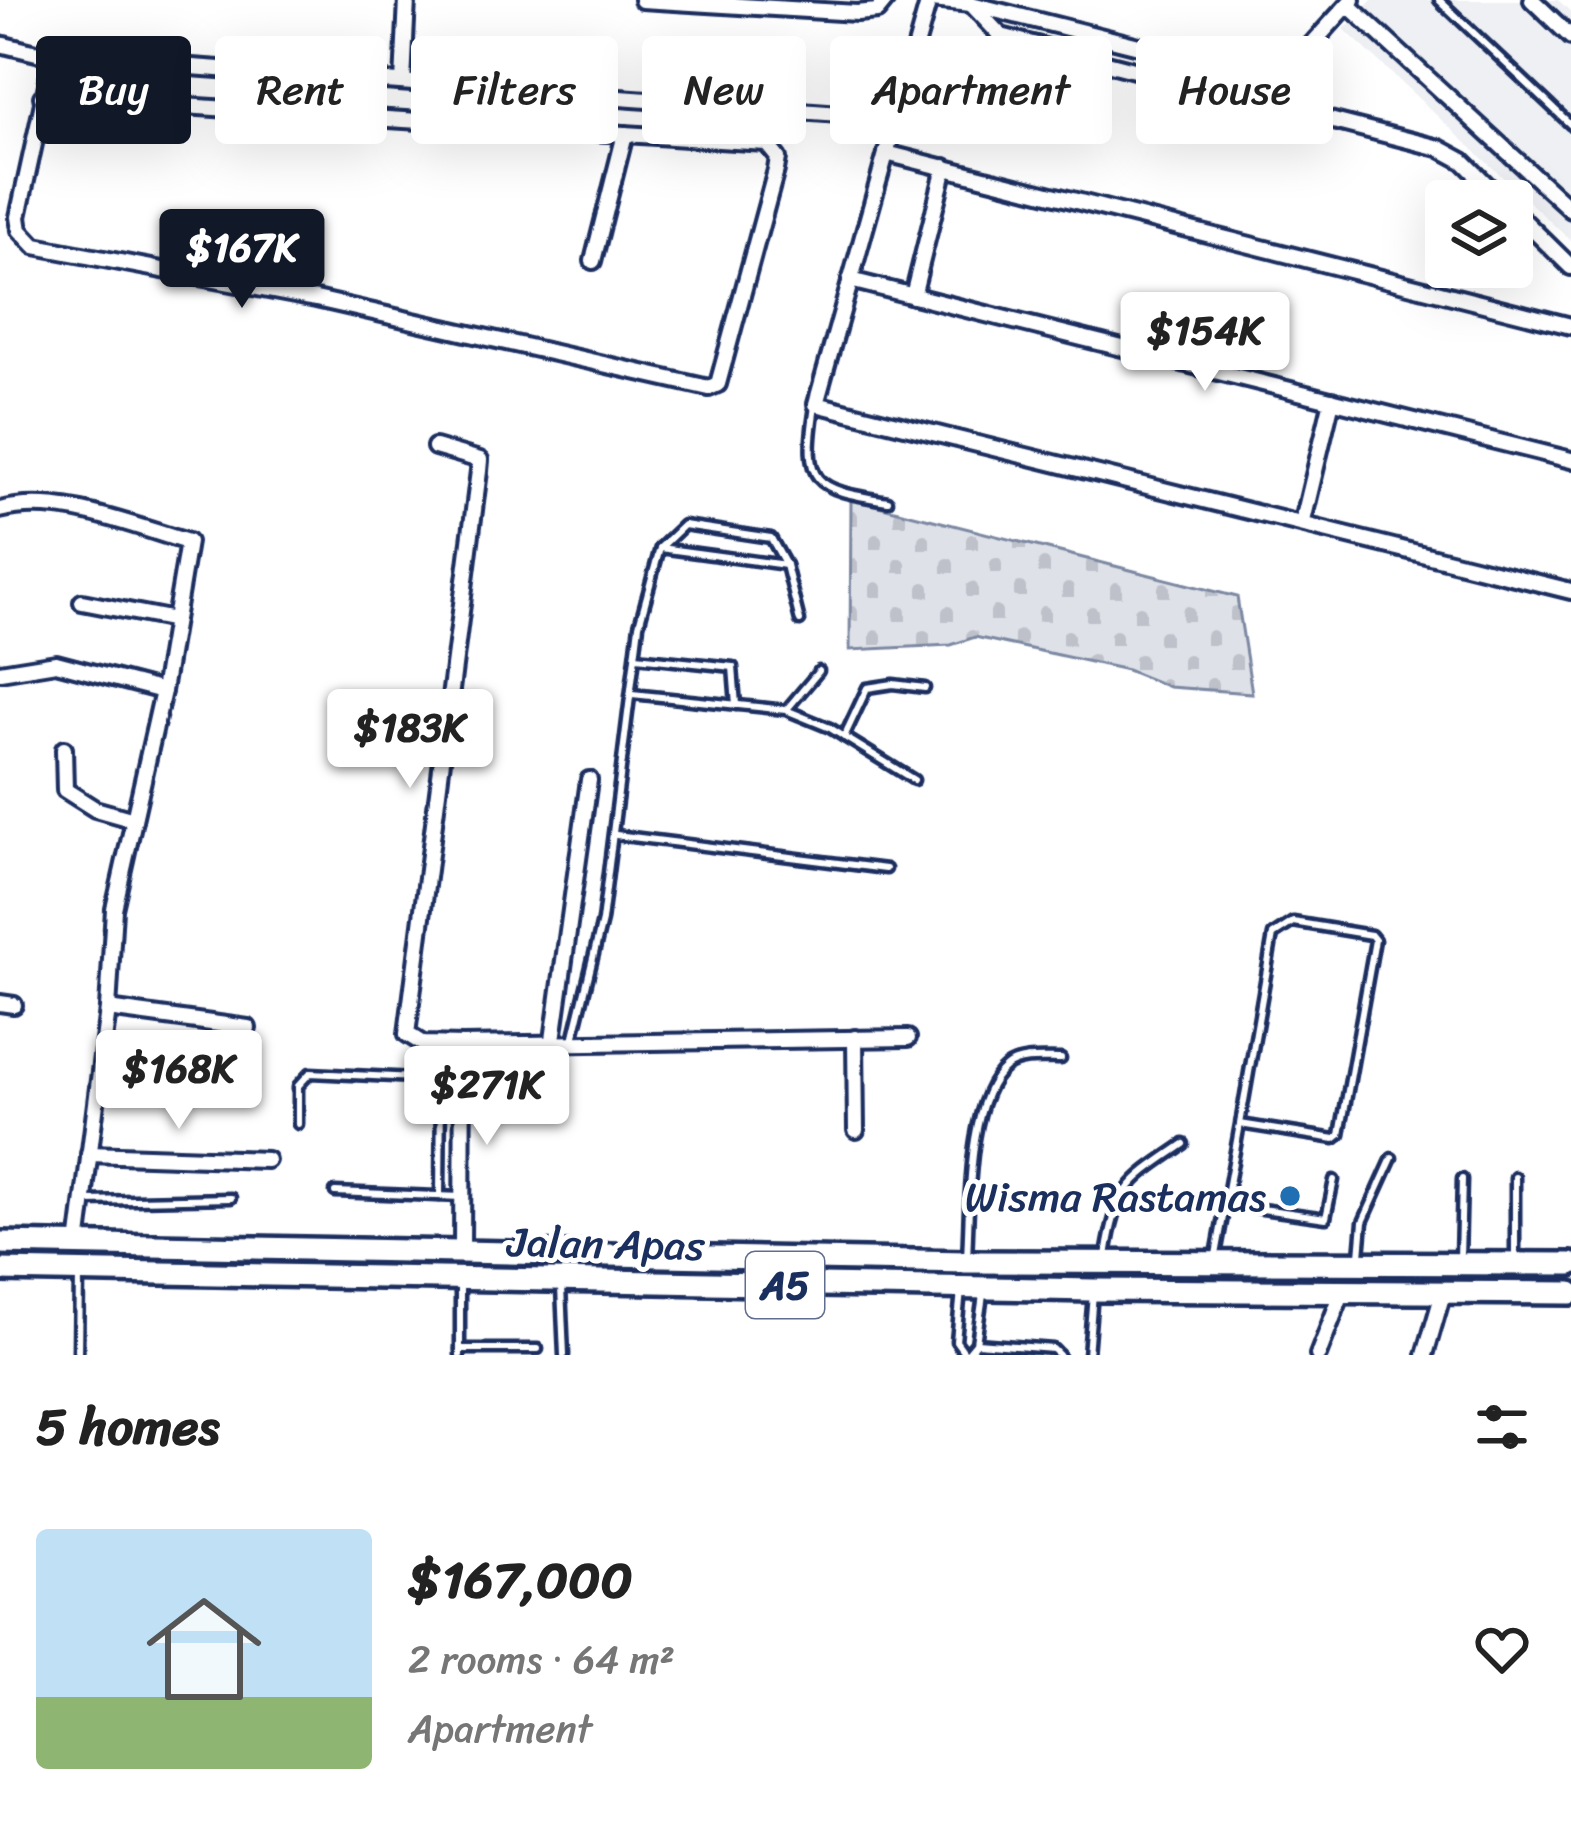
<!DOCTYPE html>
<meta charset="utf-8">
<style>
body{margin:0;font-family:Sriracha,sans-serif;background:#f6f6f6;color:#222;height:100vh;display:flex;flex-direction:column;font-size:45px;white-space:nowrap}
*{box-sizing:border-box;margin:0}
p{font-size:39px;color:#767676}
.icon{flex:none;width:66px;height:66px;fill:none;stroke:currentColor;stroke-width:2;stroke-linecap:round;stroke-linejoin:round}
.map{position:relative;height:1355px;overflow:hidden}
.drawer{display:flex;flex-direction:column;background:#fff;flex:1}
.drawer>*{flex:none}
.banner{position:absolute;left:36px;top:36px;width:1500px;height:108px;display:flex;gap:24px}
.controls{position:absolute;left:1425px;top:180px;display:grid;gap:24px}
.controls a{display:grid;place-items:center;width:108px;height:108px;border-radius:12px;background:#fff;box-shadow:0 12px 48px #0002;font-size:60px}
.price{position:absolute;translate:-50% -102px;padding:0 27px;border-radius:12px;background:#fff;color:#222;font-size:39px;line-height:78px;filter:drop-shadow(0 3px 6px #0008)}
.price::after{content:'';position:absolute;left:50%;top:72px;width:36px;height:27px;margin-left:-18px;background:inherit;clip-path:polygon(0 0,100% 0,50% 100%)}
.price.current{background:#111827;color:#fff}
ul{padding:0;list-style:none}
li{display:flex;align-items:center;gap:36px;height:300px;padding:0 36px}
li+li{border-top:3px solid #e0e0e0}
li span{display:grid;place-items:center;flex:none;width:336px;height:240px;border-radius:12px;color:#555}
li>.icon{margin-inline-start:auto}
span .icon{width:144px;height:144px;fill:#fffc;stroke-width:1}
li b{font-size:51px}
h2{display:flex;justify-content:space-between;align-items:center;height:144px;padding:0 36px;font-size:51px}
.pill{padding:0 42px;border-radius:12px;background:#fff;box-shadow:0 12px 48px #0002;font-size:42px;line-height:108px}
.pill.current{background:#111827;color:#fff}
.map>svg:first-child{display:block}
.built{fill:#eff0f4}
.cemetery{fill:url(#cemetery-stones);stroke:#7c88a2;stroke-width:3}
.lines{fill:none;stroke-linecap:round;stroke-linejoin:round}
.service-casing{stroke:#1b2f5e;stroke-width:15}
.minor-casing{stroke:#1b2f5e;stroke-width:22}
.trunk-casing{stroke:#1b2f5e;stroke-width:30}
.service{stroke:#fff;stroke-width:6}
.minor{stroke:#fff;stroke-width:14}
.trunk{stroke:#fff;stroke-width:21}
.poi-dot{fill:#1f6fb2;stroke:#fff;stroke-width:4.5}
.labels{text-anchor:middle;stroke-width:10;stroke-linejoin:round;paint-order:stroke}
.shield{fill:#fff;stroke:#5f6d8e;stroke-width:3}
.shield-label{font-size:39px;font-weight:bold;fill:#1b2f5e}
.poi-label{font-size:42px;fill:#1b2f5e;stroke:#fff;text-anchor:end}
.street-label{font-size:42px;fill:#1b2f5e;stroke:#fff}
</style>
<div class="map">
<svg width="1571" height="1355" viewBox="0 0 1571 1355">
<defs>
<pattern id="cemetery-stones" width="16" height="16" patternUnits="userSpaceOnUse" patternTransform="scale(3)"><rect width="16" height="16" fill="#dee1e7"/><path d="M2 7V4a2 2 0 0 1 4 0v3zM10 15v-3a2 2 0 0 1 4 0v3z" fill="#bec1c9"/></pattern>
</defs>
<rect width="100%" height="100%" fill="#fff"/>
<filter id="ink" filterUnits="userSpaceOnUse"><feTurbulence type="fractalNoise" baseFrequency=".00833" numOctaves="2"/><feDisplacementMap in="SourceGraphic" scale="24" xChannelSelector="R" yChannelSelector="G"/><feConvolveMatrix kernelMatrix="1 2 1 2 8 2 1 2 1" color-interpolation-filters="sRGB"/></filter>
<g filter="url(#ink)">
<polygon class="built" points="1372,0 1558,0 1571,12 1571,241 1344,29"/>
<polygon class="cemetery" points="851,499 1237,597 1252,693 1169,687 1127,670 975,637 951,645 850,650"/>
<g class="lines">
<g class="service-casing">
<g id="service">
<polyline points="1439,0 1571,125"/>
<path d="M 815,406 C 803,484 812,489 888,501"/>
<polyline points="660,548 786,565"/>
<polyline points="636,657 733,667 736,705"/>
<polyline points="632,694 786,710 830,728 914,780"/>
<polyline points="787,709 819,671"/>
<polyline points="844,737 867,688 893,684 925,688"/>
<polyline points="616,835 886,869"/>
<polyline points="573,1040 602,921 639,625 660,548 684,525 771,538 786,565 800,621"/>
<polyline points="298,1124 298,1086 310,1073 436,1079 441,1087 440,1196"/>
<polyline points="1515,1177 1515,1261"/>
<polyline points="335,1192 462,1197"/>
<polyline points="87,1201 231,1198"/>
<polyline points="1226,1204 1326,1218 1334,1180"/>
<polyline points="1216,1255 1240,1124 1335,1139 1340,1135 1375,940 1371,935 1293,922 1273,935 1240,1124"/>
<path d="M 1106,1256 C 1117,1187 1128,1182 1184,1144"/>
<polyline points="1360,1256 1363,1222 1392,1158"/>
<path d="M 967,1258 C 970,1211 966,1099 1006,1067 C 1020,1056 1044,1059 1061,1059"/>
<polyline points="1460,1259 1462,1179"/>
<polyline points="460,1281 460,1355"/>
<polyline points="561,1287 564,1355"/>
<polyline points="961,1291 956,1341 966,1355 976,1343 983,1295"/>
<polyline points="977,1343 1053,1349 1059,1355"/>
<polyline points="460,1349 538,1349"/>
<polyline points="78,1355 79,1275"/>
<polyline points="1088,1355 1093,1293"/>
</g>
</g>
<g class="minor-casing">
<g id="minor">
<polyline points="642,0 857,13 877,11 886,0"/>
<polyline points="929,0 816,404 1571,591"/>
<polyline points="932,0 971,4 1267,78 1292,66 1352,0"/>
<polyline points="1532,0 1571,37"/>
<polyline points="971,4 1001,36 1439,148 1463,161 1503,201"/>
<polyline points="1348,5 1571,210"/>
<polyline points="0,44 53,57 896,118"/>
<polyline points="403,82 407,0"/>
<polyline points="42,97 766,143 778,158 776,170 718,384 709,388 316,299 35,246 20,230 18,217 53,57"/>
<polyline points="886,153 1571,326"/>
<polyline points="1512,209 1571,267"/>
<polyline points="593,261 625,134"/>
<polyline points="850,280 1571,460"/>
<polyline points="913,296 945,167"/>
<polyline points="435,447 480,460 479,471 407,1034 423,1044 463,1045 908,1038"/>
<path d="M 0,510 C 58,494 133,526 188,542 L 163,691 L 114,909 L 108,1009 L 78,1245"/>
<polyline points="1303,521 1332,400"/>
<polyline points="82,602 175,620"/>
<polyline points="0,672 56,663 163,691"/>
<polyline points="64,749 65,790 95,809 134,820"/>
<polyline points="0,1003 14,1005"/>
<polyline points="108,1009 248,1028"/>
<polyline points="855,1038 856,1130"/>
<polyline points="553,1040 589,780"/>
<polyline points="89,1154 267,1160"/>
<polyline points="462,1251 463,1045"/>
<polyline points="1318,1355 1342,1293"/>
<polyline points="1425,1355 1443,1293"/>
</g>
</g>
<g class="trunk-casing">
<g id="trunk">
<polyline points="0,1243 967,1262 1571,1264"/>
<polyline points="0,1270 1093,1290 1571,1293"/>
</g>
</g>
<use href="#service" class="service"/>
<use href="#minor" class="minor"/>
<use href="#trunk" class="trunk"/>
</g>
</g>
<circle class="poi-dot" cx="1290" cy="1196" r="12"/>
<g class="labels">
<rect class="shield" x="746" y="1252" width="78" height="66" rx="9"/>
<g class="shield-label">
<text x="785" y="1299">A5</text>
</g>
<g class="poi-label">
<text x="1266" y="1211">Wisma Rastamas</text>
</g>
<g class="street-label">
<text transform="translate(606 1243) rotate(1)" y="15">Jalan Apas</text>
</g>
</g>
</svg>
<div class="controls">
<a><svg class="icon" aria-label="layers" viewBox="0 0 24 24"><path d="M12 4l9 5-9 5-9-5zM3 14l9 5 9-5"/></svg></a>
</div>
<b class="price current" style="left:242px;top:311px">$167K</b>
<b class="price" style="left:1205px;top:394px">$154K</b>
<b class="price" style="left:410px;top:791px">$183K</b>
<b class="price" style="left:179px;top:1132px">$168K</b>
<b class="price" style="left:487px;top:1148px">$271K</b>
<div class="banner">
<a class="pill current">Buy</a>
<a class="pill">Rent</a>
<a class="pill">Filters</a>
<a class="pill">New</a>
<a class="pill">Apartment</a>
<a class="pill">House</a>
</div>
</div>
<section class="drawer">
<h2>5 homes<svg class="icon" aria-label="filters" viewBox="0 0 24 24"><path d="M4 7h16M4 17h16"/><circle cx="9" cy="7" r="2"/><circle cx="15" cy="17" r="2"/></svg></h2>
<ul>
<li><span style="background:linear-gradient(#bfe0f5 70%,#8fb573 0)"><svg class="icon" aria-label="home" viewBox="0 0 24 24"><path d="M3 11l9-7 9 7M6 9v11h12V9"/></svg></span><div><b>$167,000</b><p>2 rooms · 64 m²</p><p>Apartment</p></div><svg class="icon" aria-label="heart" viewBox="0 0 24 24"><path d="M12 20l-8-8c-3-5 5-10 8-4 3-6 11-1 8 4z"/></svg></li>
</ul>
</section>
